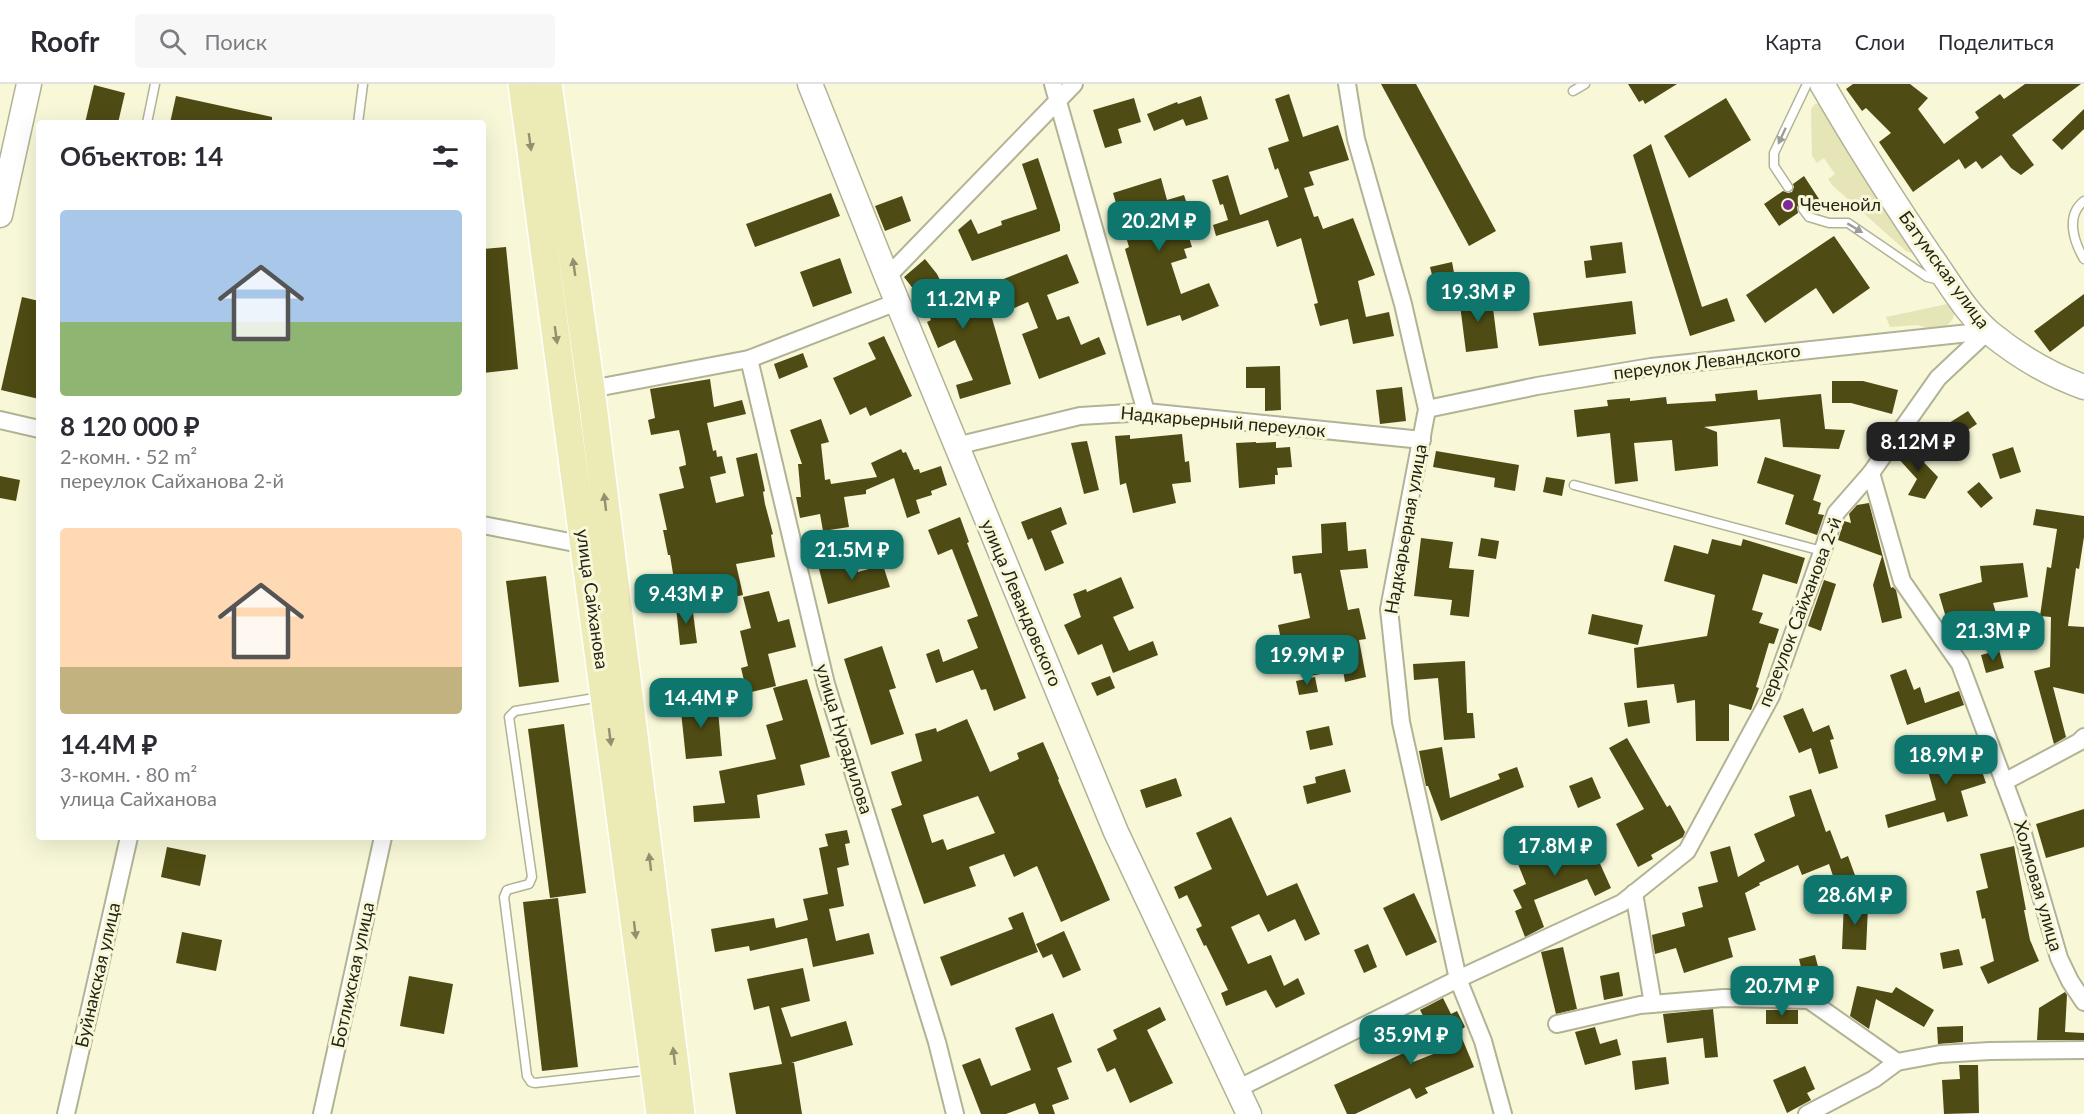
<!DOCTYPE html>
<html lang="ru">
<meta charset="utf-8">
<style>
body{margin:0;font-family:Lato,sans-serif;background:#f7f7f7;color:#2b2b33;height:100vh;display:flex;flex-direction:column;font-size:22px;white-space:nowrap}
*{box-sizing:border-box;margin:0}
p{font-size:20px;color:#7c7c81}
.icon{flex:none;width:33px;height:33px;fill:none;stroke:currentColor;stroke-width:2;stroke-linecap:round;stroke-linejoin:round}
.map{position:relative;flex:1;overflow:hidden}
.details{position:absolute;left:36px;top:36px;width:450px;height:720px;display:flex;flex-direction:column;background:#fff;border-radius:6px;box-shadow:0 6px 24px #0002}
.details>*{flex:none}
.price{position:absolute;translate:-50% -51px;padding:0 14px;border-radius:12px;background:#0f766e;color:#fff;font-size:20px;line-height:39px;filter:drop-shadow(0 2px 3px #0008)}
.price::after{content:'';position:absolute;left:50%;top:36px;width:18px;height:14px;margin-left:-9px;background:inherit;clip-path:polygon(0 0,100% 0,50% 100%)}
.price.on{background:#222;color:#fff}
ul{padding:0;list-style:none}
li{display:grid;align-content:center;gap:12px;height:318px;padding:0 24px}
li span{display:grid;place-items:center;height:186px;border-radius:6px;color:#555}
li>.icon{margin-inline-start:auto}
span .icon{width:108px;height:108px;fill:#fffc;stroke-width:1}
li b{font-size:26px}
h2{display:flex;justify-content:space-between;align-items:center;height:72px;padding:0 24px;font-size:26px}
header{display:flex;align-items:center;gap:36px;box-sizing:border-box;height:84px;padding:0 30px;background:#fff;border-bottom:2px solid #e1e1e2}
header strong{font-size:28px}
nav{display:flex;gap:33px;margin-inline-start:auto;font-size:21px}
.search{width:420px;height:54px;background:#f7f7f7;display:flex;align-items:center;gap:15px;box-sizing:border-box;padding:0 21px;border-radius:6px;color:#7c7c81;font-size:22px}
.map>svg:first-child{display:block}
.green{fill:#e6e5b7}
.building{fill:#4e4b14;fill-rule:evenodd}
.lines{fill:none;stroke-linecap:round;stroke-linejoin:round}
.lane-casing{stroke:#b2b295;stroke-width:11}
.street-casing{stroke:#b2b295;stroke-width:20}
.secondary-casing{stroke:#b2b295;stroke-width:27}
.primary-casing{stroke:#fff;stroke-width:30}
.lane{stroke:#fff;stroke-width:8}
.street{stroke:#fff;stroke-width:16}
.secondary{stroke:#fff;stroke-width:24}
.primary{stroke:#eceab5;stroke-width:27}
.oneway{fill:#9c9c98}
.oneway2{fill:#92916f}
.poi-dot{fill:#7e2998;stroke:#f8f8d9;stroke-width:2}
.labels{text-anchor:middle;stroke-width:6;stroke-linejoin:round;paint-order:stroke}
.poi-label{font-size:18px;fill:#242419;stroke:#f8f8d9;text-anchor:start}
.street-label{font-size:18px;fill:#242419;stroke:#f8f8d9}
</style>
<header>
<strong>Roofr</strong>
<div class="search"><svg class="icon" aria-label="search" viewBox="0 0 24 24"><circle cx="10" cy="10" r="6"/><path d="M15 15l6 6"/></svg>Поиск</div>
<nav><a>Карта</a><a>Слои</a><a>Поделиться</a></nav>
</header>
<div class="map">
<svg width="2084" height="1030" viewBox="0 0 2084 1030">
<rect width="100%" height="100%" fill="#f8f8d9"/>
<g class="green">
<polygon points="1821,19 1917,171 1906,167 1832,101 1828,95 1835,90 1824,74 1817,79 1812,72 1811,25 1815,20"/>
<path d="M 1952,219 C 1958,234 1951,240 1938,247 L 1917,241 L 1890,243 L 1886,233 Z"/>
</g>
<g class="building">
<polygon points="1381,0 1416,0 1496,147 1469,162"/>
<polygon points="1628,0 1677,0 1645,20 1643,16 1639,18"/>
<polygon points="1853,0 1910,0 1928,14 1918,25 1944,60 1979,34 1975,28 2000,10 2004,15 2025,0 2081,0 2012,51 2034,81 2021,91 2011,84 2001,71 1982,85 1976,77 1965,85 1959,75 1913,108 1879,58 1891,49 1866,24 1862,27 1846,5"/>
<polygon points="94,1 125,9 118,39 85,39"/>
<polygon points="1289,10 1303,53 1338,41 1349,76 1309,88 1314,101 1304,104 1314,133 1318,132 1323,145 1353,134 1375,191 1358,197 1366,233 1389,228 1394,252 1353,260 1348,235 1320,242 1314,220 1318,219 1301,154 1277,163 1268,136 1216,152 1213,141 1228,136 1223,120 1220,121 1212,96 1228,91 1240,131 1288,113 1278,84 1275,86 1268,64 1289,57 1275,15"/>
<polygon points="176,12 272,33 272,39 170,39"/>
<polygon points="1201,12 1208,35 1186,42 1183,35 1154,47 1147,30 1177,18 1178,20"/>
<polygon points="1134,14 1141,38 1118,45 1122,59 1105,64 1093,26"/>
<polygon points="1726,14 1751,56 1689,94 1664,52"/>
<polygon points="2084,25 2084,45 2062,66 2052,56"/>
<polygon points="1651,60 1702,223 1727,214 1735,237 1690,252 1633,71"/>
<polygon points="1038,74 1060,141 1060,147 972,177 958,146 971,135 978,150 1002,141 1001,137 1037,125 1022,80"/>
<polygon points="1804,92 1819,115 1809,122 1805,119 1800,120 1797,123 1798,129 1779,142 1764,120 1783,107 1788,109 1792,108 1794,103 1793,100"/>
<polygon points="1161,94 1167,116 1184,111 1191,132 1183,135 1192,163 1184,165 1187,174 1171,179 1181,210 1209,199 1219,222 1182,237 1180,231 1147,242 1125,165 1129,163 1113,109"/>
<polygon points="831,109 840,132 755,163 746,140"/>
<polygon points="902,112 911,137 885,147 875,122"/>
<polygon points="1834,152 1870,204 1833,230 1816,204 1765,239 1746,211"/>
<polygon points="1622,158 1626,189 1586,194 1584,177 1592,176 1590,162"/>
<polygon points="506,163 518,285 483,289 483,165"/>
<polygon points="1067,170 1079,199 1047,211 1057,236 1069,232 1081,261 1099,253 1106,270 1039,295 1022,250 1038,244 1028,218 1012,225 1001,196"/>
<polygon points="840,174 852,209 813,223 800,188"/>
<polygon points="925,175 937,190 950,216 976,203 977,205 983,203 1011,300 960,315 956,301 973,296 955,256 938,264 927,238 931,236 921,215 904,193"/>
<polygon points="1452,178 1455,194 1434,199 1430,183"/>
<polygon points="1485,210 1486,217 1492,216 1498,264 1466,268 1459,213"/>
<polygon points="2084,210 2084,242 2050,268 2034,247"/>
<polygon points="22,213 39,217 39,315 1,306"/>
<polygon points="1632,217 1636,250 1539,262 1533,229"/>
<polygon points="884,252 912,312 870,332 866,323 850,331 833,294 876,275 868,259"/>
<polygon points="803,269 808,283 779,295 774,280"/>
<polygon points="1280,282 1281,326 1265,327 1265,304 1246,304 1246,283"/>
<polygon points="710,295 714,323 742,316 746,330 707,339 713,367 716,366 717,373 722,372 726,389 710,393 716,419 744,412 736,374 757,369 765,407 763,408 765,420 773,450 771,451 775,473 736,480 743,511 715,517 709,490 674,496 670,471 668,471 663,446 667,446 659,410 684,404 679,383 686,381 685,374 679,346 651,351 648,336 655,334 650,305"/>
<polygon points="1832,297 1863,297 1898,306 1892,330 1851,319 1832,319"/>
<polygon points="1402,303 1406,337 1380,340 1376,306"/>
<polygon points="1757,306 1758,316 1821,310 1825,345 1845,346 1839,365 1783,363 1780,335 1704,343 1717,348 1718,382 1675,387 1672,356 1634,359 1638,397 1615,400 1610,349 1577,353 1574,326 1608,322 1607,316 1630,314 1630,317 1666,313 1667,320 1716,317 1715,310"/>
<polygon points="1968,327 1977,340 1957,353 1949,339"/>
<polygon points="821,335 829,358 821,360 825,396 830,395 831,400 877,393 871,379 901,365 903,369 906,368 914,386 919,385 920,389 941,382 947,401 931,407 932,411 916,416 920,429 907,434 894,394 866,406 866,410 844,413 849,443 823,447 820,430 800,434 796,413 801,413 798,380 802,380 790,346"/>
<polygon points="1182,350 1185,378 1189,377 1191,398 1172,400 1176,419 1133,429 1126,399 1120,401 1115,352 1130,351 1130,355"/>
<polygon points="1087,357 1099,406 1084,410 1071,359"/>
<polygon points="1256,358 1256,359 1276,358 1276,364 1290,363 1292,383 1277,384 1278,391 1275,391 1275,400 1239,404 1236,359"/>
<polygon points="1905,359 1938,393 1925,415 1908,411 1917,395 1896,372"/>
<polygon points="2013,363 2021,388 2000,395 1992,370"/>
<polygon points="1436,367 1519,381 1515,407 1494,403 1495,394 1433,383"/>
<polygon points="1765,373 1821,391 1813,416 1821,419 1818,430 1824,431 1817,451 1785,440 1794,411 1757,399"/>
<polygon points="0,392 20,396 16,417 0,414"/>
<polygon points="1546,393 1565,396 1562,412 1543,408"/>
<polygon points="1979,398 1993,414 1981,424 1967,408"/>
<polygon points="1869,419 1891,504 1893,503 1896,506 1902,534 1882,539 1873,501 1882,472 1838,456 1844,437 1851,439 1849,430 1857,421"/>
<polygon points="1061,423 1067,440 1051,447 1064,479 1045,487 1032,454 1028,456 1021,438"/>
<polygon points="2036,425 2084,432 2084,453 2079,485 2076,484 2068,542 2084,543 2084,610 2053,603 2066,653 2054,660 2034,587 2050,583 2051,533 2040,532 2047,483 2051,484 2057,445 2033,441"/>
<polygon points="960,433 969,458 967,459 1026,614 994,627 986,605 981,606 973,586 936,599 926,570 939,565 943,578 978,564 967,536 978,532 952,465 938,471 928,446"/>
<polygon points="1346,438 1348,467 1366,465 1368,484 1340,486 1348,526 1359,524 1366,555 1359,556 1366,593 1345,598 1343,586 1304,593 1299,567 1284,570 1278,541 1310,534 1301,489 1294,490 1292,472 1322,469 1321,440"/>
<polygon points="1421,454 1453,458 1449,484 1474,486 1469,533 1450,531 1452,516 1414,512"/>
<polygon points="1481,454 1499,457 1496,475 1478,472"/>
<polygon points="1712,455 1741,462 1743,455 1805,474 1797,500 1763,490 1752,526 1763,529 1759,539 1779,545 1774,560 1769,559 1756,603 1759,604 1751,626 1729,620 1729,657 1696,657 1695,616 1677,619 1674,600 1637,604 1634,564 1707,552 1715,511 1664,497 1674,461 1708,470"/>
<polygon points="855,476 858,488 883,481 890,503 828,520 819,485"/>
<polygon points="2023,479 2028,513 1993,519 1996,529 1989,531 1992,539 1972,545 1973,551 1956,556 1950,547 1939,510 1982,498 1980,482"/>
<polygon points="546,492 559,598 519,603 506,497"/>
<polygon points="1121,493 1134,524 1113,533 1129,567 1153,557 1158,571 1113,589 1102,560 1078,571 1064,541 1081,533 1073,510 1086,505 1087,508"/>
<polygon points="1824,496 1836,500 1821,547 1808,542"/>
<polygon points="769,507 778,538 789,535 796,563 768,570 776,602 747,609 741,584 748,582 740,547 751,544 743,513"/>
<polygon points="692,521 697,559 680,561 676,523"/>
<polygon points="1592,530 1643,541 1638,561 1588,550"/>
<polygon points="882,562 896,604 889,606 904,650 871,661 844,575"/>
<polygon points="1999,566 2004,584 1986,589 1981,571"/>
<polygon points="1465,577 1467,629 1473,629 1475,654 1444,656 1438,594 1414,596 1413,580"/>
<polygon points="1906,585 1914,606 1920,603 1925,619 1959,607 1964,621 1907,641 1890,591"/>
<polygon points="1110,592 1115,604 1097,612 1091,599"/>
<polygon points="1315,593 1318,608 1299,611 1296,597"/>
<polygon points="807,595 830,673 800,681 805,701 757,711 760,734 694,738 693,722 725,719 719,687 776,675 766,641 783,636 773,604"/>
<polygon points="717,614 722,672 686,675 680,618"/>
<polygon points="1647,616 1650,639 1628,643 1624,619"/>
<polygon points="1803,624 1813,648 1829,641 1834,655 1830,656 1838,684 1819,690 1811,664 1799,669 1783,632"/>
<path d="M 967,635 L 990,688 L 1019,675 L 1017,669 L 1043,658 L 1059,695 L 1058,696 L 1110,816 L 1061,838 L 1037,782 L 1014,793 L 1004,770 L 969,783 L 976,802 L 924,820 L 891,725 L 902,721 L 891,688 L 922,677 L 915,650 L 936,644 L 937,648 ZM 978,712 L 995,749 L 947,766 L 943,755 L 932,759 L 923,731 Z"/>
<polygon points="564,640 586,809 550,814 528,645"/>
<polygon points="1329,642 1333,661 1310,666 1306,647"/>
<polygon points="1627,654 1667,723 1670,721 1685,748 1683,753 1651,771 1653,775 1638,783 1616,740 1644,725 1609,664"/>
<polygon points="1950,661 1953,673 1981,665 1988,686 1982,687 1986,699 1961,707 1968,732 1947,738 1944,728 1888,744 1885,731 1936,716 1923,669"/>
<polygon points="1442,663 1450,714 1500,695 1498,690 1517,683 1524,703 1441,737 1428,702 1426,702 1419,667"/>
<polygon points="1345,685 1351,708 1307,720 1303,702 1316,699 1315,693"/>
<polygon points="1592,693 1601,714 1578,724 1569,702"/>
<polygon points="1176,694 1182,712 1146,724 1140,706"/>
<polygon points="1811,705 1826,748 1830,746 1841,775 1848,772 1856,794 1836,801 1829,780 1802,791 1798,781 1759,799 1760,801 1745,809 1756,846 1728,854 1733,873 1684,889 1676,864 1655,870 1652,851 1685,842 1682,829 1703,823 1698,803 1718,798 1710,768 1730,762 1738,793 1765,777 1754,750 1795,732 1789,712"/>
<polygon points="2084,725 2084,763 2046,774 2036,740"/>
<polygon points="1231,733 1267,812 1297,799 1320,850 1305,857 1295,835 1268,848 1259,830 1231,843 1248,880 1271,871 1284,902 1298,894 1305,910 1276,924 1266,906 1226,922 1221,909 1228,906 1206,861 1204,862 1196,845 1202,842 1187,811 1179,815 1174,803 1212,785 1196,749"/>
<polygon points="847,746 850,759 845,760 849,781 837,784 844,822 829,825 836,857 869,849 874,870 813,883 807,854 750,867 749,862 715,868 711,845 774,834 776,844 808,836 803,815 828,810 819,764 828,762 825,750"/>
<polygon points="1588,753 1611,804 1595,812 1587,795 1534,816 1544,843 1525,853 1515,827 1522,824 1513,806 1526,800 1514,770 1543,758 1545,764 1550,762 1552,769"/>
<polygon points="2014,762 2026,826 2024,826 2030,856 2039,877 1988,900 1980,883 1994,877 1985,834 1982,835 1976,807 1988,804 1980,770"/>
<polygon points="167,763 206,771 200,802 161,793"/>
<polygon points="1414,809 1437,858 1406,872 1383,824"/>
<polygon points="558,814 578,983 542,987 523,818"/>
<polygon points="1844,817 1859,818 1859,822 1868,823 1866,866 1842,865"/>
<polygon points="1023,828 1038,868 951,902 940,873 1013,845 1008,834"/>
<polygon points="1064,847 1081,886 1063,894 1052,870 1043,874 1036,860"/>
<polygon points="182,848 222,856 216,887 176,879"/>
<polygon points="1368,860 1377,883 1364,889 1354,866"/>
<polygon points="1563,863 1577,925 1556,930 1541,868"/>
<polygon points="1959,865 1963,881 1943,885 1940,869"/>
<polygon points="1815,871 1822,898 1804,896 1799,875"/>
<polygon points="803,884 810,917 781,924 791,953 846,937 853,961 791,979 794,979 802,1030 736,1030 729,989 782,980 769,922 754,926 747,895"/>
<polygon points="1619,888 1623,912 1604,916 1600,892"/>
<polygon points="409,892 453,900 444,950 400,942"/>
<polygon points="1857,902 1892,909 1896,903 1934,926 1924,943 1876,915 1869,945 1850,932"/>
<polygon points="2065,908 2067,911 2065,948 2084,949 2084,956 2037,956 2039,924"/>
<polygon points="1443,914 1451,930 1457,927 1465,943 1459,947 1474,983 1425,1004 1428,1009 1416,1015 1410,1004 1355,1030 1347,1030 1334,1001 1408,967 1413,978 1441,967 1420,926"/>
<polygon points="1160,923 1166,936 1147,946 1173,999 1130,1019 1115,984 1107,988 1097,965 1117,955 1113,946"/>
<polygon points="1713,925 1718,973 1705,974 1703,954 1667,959 1663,930"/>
<rect x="1766" y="926" width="32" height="14"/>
<polygon points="1053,929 1072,978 1057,984 1069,1015 1052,1021 1055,1030 1039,1030 1035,1019 1006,1030 981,1030 962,981 980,974 991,1002 1031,986 1015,944"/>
<polygon points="1963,942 1963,958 1938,960 1937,943"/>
<polygon points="1595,943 1600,960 1617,955 1621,971 1585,981 1575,948"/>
<polygon points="1666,973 1669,1000 1635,1006 1632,977"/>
<polygon points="1959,981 1978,981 1979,1029 1944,1030 1942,996 1960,995"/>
<polygon points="1805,982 1815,1005 1807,1009 1811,1016 1787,1029 1773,996"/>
</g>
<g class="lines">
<g class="lane-casing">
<g id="lane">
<polyline points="1573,7 1585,0"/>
<polyline points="147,39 155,0"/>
<polyline points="358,39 363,0"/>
<polyline points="1788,103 1774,82 1774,69 1807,0"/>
<path d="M 2084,117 C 2065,132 2074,158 2084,175"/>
<polyline points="1803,125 1809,133 1829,139 1848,139 1927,193 1940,196"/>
<polyline points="1574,401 1822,467"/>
<polyline points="601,613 515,627 509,633 532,793 529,800 507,806 504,813 527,992 531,998 535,999 650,986"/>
</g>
</g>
<g class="street-casing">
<g id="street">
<polyline points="1053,0 1146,328"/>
<polyline points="1347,0 1356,55 1403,220 1427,325 1389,525 1401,638 1458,895 1483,957 1503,1030"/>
<polyline points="887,193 1074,0"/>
<polyline points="749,275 826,600 937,958 955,1030"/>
<polyline points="591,305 749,275 897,218"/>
<polyline points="1427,325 1537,302 1651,283 1988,247"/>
<polyline points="0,336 39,345"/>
<polyline points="956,362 1080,332 1146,328 1422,356"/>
<polyline points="1871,389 1902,497 1960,580 2021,743 2059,874 2070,897 2084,918"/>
<polyline points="483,441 585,461 591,460"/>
<polyline points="2004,698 2079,658 2084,653"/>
<polyline points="1634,809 1653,920"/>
<polyline points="1557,940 1640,921 1724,914 1809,916 1897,978"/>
<polyline points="1237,1005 1458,895 1622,819 1687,767 1771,612 1836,429 1871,389 1938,294 1988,247"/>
<polyline points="66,1030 129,753"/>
<polyline points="322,1030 383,753"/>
<polyline points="1807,1030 1874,995 1897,978 1940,970 1990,967 2084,966"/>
</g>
</g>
<g class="secondary-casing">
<g id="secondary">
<polyline points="810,0 887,193 1116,748 1249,1030"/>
<path d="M 1822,0 C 1856,59 1893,117 1931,173 C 1949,198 1966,229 1990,249 C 2017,271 2050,291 2084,303"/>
<polyline points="0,131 29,0"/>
</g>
</g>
<g class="primary-casing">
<g id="primary">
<polyline points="522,0 660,1030"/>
<polyline points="548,0 591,305 681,1030"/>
</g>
</g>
<use href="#lane" class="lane"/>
<use href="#street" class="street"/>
<use href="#secondary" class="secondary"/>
<use href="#primary" class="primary"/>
</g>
<defs><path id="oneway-solid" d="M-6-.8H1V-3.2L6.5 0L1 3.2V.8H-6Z" transform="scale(1.5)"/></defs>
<g class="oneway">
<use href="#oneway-solid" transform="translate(1782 52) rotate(115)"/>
<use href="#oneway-solid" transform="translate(1855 144) rotate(31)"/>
</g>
<g class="oneway2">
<use href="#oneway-solid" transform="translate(530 58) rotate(82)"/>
<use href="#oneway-solid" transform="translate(574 183) rotate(-98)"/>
<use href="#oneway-solid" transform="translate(556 251) rotate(82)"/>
<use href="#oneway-solid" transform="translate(605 418) rotate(-97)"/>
<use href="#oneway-solid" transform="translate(610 653) rotate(83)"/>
<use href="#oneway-solid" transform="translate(650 778) rotate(-97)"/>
<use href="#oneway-solid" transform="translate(635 846) rotate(83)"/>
<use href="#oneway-solid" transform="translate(674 972) rotate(-97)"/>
</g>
<circle class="poi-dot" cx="1788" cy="121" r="6"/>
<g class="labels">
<g class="poi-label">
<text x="1800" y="127">Чеченойл</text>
</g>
<g class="street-label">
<text transform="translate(1944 186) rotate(54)" y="6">Батумская улица</text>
<text transform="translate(1707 278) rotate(-7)" y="6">переулок Левандского</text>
<text transform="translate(1223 338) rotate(5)" y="6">Надкарьерный переулок</text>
<text transform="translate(1406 445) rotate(-80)" y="6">Надкарьерная улица</text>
<text transform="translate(592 515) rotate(82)" y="6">улица Сайханова</text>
<text transform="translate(1021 519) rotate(67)" y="6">улица Левандовского</text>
<text transform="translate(1800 528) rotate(-69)" y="6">переулок Сайханова 2-й</text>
<text transform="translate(844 655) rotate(73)" y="6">улица Нурадилова</text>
<text transform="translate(2038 802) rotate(74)" y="6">Холмовая улица</text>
<text transform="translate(98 891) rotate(-77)" y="6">Буйнакская улица</text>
<text transform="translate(353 891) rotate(-78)" y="6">Ботлихская улица</text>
</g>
</g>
</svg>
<b class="price" style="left:1159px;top:168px">20.2M ₽</b>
<b class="price" style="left:1478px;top:239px">19.3M ₽</b>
<b class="price" style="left:963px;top:246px">11.2M ₽</b>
<b class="price on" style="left:1918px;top:389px">8.12M ₽</b>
<b class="price" style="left:852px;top:497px">21.5M ₽</b>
<b class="price" style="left:686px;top:541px">9.43M ₽</b>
<b class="price" style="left:1993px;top:578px">21.3M ₽</b>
<b class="price" style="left:1307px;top:602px">19.9M ₽</b>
<b class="price" style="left:701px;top:645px">14.4M ₽</b>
<b class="price" style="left:1946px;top:702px">18.9M ₽</b>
<b class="price" style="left:1555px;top:793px">17.8M ₽</b>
<b class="price" style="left:1855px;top:842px">28.6M ₽</b>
<b class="price" style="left:1782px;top:933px">20.7M ₽</b>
<b class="price" style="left:1411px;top:982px">35.9M ₽</b>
<section class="details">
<h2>Объектов: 14<svg class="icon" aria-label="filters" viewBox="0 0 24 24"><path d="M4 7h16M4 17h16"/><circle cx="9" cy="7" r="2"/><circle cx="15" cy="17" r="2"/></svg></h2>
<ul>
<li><span style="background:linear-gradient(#a9c7e8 60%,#8fb573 0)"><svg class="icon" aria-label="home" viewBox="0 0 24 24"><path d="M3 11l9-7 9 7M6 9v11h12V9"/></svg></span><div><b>8 120 000 ₽</b><p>2-комн. · 52 m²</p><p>переулок Сайханова 2-й</p></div></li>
<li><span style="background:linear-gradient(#ffd9b3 75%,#c2b280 0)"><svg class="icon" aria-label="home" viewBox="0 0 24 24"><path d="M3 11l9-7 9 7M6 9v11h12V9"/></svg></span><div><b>14.4M ₽</b><p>3-комн. · 80 m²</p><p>улица Сайханова</p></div></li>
</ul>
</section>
</div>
